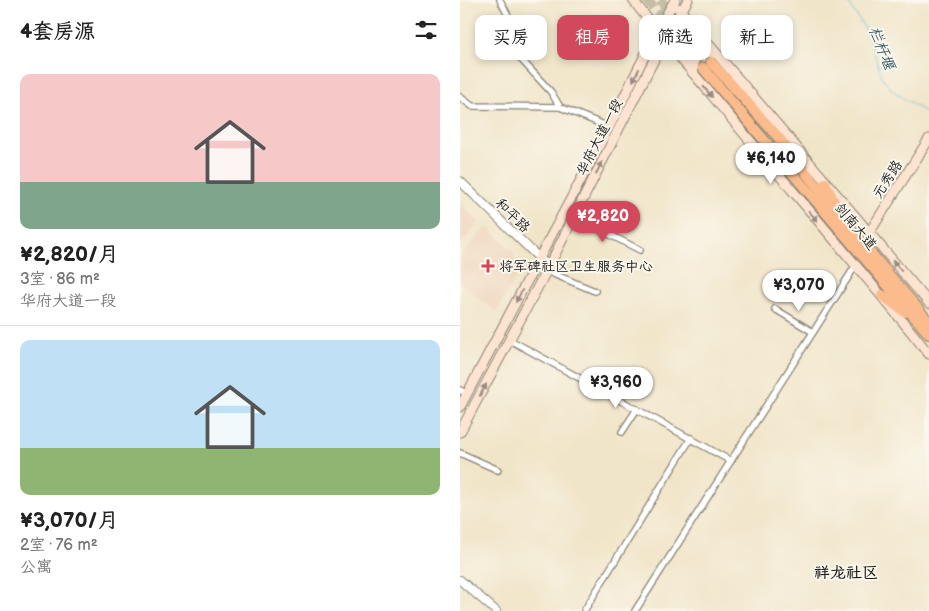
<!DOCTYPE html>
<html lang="zh">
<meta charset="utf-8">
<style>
body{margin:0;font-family:"Balsamiq Sans","LXGW WenKai TC",sans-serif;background:#f2f2f2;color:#222;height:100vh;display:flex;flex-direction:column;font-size:19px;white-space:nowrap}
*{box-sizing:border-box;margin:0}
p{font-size:16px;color:#767676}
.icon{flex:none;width:28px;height:28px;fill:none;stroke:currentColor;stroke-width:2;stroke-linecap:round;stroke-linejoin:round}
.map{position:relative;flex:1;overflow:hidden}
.sheet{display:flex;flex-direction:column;background:#fff;width:460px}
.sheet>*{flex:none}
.top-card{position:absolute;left:15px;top:15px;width:379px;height:45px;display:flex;gap:10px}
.price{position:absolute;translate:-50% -42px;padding:0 11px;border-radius:18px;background:#fff;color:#222;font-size:16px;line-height:32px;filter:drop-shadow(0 1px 2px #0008)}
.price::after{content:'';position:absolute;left:50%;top:30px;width:15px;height:11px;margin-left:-8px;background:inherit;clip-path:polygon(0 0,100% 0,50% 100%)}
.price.selected{background:#d1495b;color:#fff}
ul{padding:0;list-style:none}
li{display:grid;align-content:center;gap:10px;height:265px;padding:0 20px}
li+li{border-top:1px solid #e0e0e0}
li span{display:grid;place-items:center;height:155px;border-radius:10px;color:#555}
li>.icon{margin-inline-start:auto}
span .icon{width:90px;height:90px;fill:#fffc;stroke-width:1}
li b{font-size:21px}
h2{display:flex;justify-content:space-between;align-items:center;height:60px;padding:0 20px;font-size:21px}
.tag{padding:0 18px;border-radius:10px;background:#fff;box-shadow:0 2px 8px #0003;font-size:18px;line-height:45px}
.tag.selected{background:#d1495b;color:#fff}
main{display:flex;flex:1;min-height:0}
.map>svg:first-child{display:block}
.built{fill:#efd6bc}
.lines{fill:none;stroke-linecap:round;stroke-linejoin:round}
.stream{stroke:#56b4d4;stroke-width:1}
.trunk-tunnel{stroke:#c6bda6;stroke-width:10;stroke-dasharray:10 5;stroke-linecap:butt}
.minor-casing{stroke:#868072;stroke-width:8}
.tertiary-casing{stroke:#868072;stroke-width:10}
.secondary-casing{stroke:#868072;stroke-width:11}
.trunk-casing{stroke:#868072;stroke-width:12}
.minor{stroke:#fff;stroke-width:5.5}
.tertiary{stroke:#fff;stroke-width:8}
.secondary{stroke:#fde4d1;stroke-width:9}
.trunk{stroke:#fbbb8c;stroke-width:10}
.oneway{fill:#988a80}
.poi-dot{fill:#d1495b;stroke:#fbf7ec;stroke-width:2}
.labels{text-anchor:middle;stroke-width:4;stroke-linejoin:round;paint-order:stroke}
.street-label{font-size:14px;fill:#1c1c1c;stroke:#fbf7ec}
.poi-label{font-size:14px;fill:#1c1c1c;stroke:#fbf7ec;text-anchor:start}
.water-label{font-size:15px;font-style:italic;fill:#335966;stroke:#fbf7ec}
.quarter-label{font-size:16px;font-weight:bold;fill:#1c1c1c;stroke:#fbf7ec}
</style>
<main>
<section class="sheet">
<h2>4套房源<svg class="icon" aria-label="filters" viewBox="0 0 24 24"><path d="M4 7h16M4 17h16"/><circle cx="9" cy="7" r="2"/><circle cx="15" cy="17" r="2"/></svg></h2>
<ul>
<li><span style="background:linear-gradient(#f6c9c9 70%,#7fa58c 0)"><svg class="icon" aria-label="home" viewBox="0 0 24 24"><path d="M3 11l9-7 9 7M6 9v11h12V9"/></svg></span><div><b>¥2,820/月</b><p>3室 · 86 m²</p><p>华府大道一段</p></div></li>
<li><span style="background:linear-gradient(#bfe0f5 70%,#8fb573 0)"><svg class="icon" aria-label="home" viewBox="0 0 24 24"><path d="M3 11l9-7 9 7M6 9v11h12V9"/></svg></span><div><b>¥3,070/月</b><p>2室 · 76 m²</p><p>公寓</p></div></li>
</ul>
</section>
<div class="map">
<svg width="469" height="611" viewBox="0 0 469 611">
<rect width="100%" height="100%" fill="#fbf7ec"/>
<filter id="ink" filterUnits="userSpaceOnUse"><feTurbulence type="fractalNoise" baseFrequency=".02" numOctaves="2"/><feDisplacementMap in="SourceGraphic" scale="10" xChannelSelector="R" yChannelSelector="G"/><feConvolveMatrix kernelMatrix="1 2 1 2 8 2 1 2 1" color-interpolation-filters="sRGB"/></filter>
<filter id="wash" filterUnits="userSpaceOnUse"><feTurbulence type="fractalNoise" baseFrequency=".0096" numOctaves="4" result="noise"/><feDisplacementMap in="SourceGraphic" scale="20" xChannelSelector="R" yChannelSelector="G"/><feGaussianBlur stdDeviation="1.12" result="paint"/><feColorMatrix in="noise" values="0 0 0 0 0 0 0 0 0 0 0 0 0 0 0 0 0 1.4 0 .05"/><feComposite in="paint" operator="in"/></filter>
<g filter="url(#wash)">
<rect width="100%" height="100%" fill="#f1e5c9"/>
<g class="built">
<polygon points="0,203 19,222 0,245"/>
<polygon points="27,226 53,251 58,274 36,313 0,282 0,257"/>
</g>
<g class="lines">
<polyline class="stream" points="387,0 407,32 422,77 433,91 469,115"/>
</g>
</g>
<g filter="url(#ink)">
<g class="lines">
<g class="trunk-tunnel">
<polyline points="187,0 243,68"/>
<polyline points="200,0 251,62"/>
</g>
<g class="minor-casing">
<g id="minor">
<polyline points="40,0 63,44 58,56 91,92 100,107"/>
<polyline points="0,97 12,106 100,107 149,127"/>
<polyline points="115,217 180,250"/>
<polyline points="86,271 135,291"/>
<polyline points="315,309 353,332"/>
<polyline points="50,340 271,461"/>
<polyline points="0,390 7,394"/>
<polyline points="162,432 177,409"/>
<polyline points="0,453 38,470"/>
<polyline points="124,611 231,438"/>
<polyline points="175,611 396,265"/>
</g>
</g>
<g class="tertiary-casing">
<g id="tertiary">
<polyline points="0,181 79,258 89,266"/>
<polyline points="0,580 36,611"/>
</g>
</g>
<g class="secondary-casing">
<g id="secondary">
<path d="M 173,0 C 197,32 224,62 250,93 C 322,180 398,265 469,354"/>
<polyline points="218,8 469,303"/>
<polyline points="233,73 234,61 238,55 247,52 257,54"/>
<polyline points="409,233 469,139"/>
<polyline points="0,407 149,127 197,31 215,0"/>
<polyline points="0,432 89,266 204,40 228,0"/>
</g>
</g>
<g class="trunk-casing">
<g id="trunk">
<polyline points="251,62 319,138 382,219 469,322"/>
<polyline points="243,68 469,334"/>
<polyline points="365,183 374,202"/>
<polyline points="422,295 445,312"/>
</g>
</g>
<use href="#minor" class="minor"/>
<use href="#tertiary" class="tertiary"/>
<use href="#secondary" class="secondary"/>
<use href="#trunk" class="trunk"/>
</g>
<defs><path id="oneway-solid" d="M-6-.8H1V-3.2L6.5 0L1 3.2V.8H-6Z" transform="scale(1.25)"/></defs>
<g class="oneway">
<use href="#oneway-solid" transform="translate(176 75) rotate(117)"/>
<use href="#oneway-solid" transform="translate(248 92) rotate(50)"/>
<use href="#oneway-solid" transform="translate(139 168) rotate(-63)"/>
<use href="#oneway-solid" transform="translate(353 216) rotate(49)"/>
<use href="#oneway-solid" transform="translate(437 266) rotate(-131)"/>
<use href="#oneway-solid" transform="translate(59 296) rotate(118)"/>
<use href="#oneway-solid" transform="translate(23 390) rotate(-61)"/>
</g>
</g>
<path class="poi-dot" d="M25.5 258.5h5v5h5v5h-5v5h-5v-5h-5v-5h5z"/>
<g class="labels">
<g class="street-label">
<text transform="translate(139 137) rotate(-63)" y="5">华府大道一段</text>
<text transform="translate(427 179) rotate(-57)" y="5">元秀路</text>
<text transform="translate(53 215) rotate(44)" y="5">和平路</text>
<text transform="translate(396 226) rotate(50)" y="5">剑南大道</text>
</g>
<g class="poi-label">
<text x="39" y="271">将军碑社区卫生服务中心</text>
</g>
<g class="water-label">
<text transform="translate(422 48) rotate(68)" y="5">栏杆堰</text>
</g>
<g class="quarter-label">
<text x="386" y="578">祥龙社区</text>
</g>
</g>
</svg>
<b class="price" style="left:311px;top:185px">¥6,140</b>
<b class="price selected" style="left:143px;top:243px">¥2,820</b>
<b class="price" style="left:339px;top:312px">¥3,070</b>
<b class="price" style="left:156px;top:409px">¥3,960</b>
<div class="top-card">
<a class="tag">买房</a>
<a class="tag selected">租房</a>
<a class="tag">筛选</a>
<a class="tag">新上</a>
</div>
</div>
</main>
